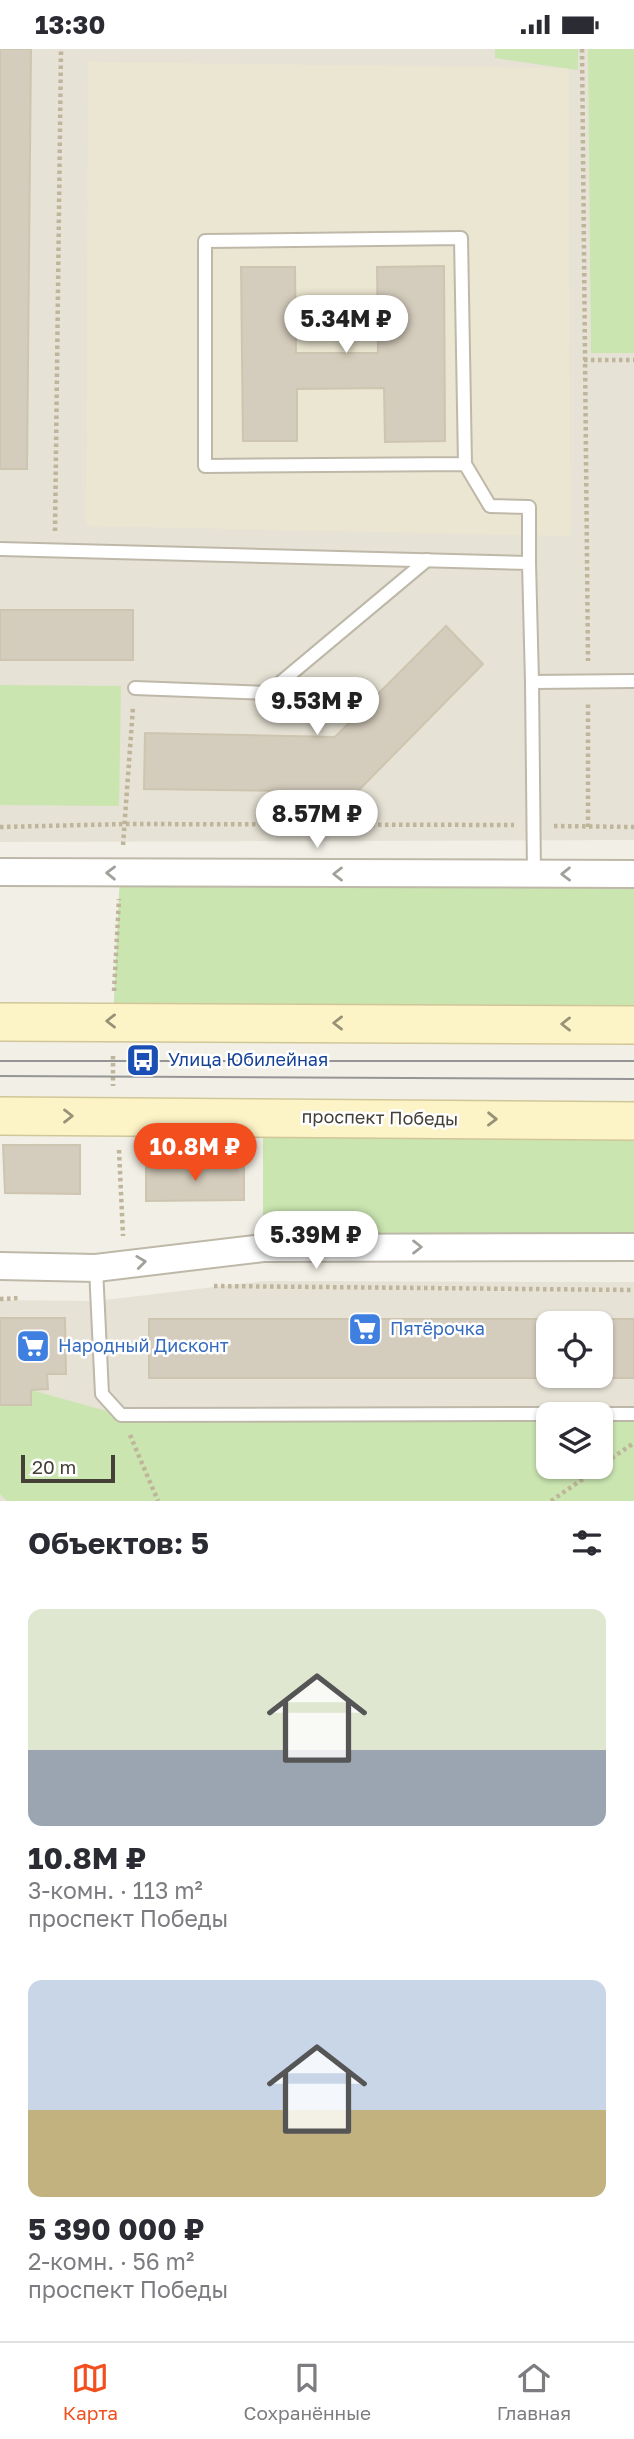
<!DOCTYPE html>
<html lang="ru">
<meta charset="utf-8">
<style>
body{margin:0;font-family:"Golos Text",sans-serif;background:#f7f7f7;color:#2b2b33;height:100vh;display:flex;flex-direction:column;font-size:26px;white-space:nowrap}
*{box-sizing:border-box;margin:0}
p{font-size:23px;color:#7c7c81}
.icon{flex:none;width:38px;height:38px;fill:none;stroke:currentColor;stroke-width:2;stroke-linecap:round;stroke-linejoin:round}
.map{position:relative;height:1452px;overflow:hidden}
.side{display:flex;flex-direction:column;background:#fff;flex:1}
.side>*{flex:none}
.controls{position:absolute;left:536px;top:1262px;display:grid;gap:14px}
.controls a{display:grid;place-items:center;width:77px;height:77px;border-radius:14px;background:#fff;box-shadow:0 2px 5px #0004;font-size:35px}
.scale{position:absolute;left:21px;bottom:18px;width:94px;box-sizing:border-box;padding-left:7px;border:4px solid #454036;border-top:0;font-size:19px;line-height:24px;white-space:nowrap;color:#454036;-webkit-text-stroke:5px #fff;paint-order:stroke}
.price{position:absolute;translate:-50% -60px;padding:0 16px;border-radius:24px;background:#fff;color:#222;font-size:23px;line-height:46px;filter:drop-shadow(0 2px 4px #0008)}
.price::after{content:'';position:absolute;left:50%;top:42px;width:21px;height:16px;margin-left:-10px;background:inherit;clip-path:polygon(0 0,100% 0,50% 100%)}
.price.current{background:#f24e1e;color:#fff}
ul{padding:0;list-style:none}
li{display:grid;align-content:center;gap:14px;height:371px;padding:0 28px}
li span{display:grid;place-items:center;height:217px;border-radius:14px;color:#555}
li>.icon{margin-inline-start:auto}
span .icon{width:126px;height:126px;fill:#fffc;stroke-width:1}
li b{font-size:30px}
h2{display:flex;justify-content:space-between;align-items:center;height:84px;padding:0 28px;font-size:30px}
.status{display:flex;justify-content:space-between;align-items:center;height:49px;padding:0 35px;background:#fff;direction:ltr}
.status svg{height:19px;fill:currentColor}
.dock{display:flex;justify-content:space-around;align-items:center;height:98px;border-top:2px solid #e1e1e2;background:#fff;font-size:19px;color:#7c7c81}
.dock a{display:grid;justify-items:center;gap:4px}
.dock .current{color:#f24e1e}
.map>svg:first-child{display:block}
.residential{fill:#e6e2d5;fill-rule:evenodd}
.education{fill:#ebe6d1}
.green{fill:#cae5b0}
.building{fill:#d4ccbc;stroke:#cec5b0;stroke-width:2}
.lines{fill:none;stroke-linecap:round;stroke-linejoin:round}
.service-casing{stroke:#beb8a9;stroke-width:16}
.minor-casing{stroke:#beb8a9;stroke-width:30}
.secondary-casing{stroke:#d1c698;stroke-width:40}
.path{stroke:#bfb59b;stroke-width:4.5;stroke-dasharray:3.5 3.5;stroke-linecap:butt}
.service{stroke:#fff;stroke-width:12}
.minor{stroke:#fff;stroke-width:26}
.secondary{stroke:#fcf3c6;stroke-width:37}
.tram{stroke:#959595;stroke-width:2}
.oneway{stroke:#a2a09a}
.oneway2{stroke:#979177}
.labels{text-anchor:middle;stroke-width:5;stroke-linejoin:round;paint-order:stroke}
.transit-label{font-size:18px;fill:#164399;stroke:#fff;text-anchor:start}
.street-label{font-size:18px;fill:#454036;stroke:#fff}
.shop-label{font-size:18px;fill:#366cbe;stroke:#fff;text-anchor:start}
</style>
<div class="status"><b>13:30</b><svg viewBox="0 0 49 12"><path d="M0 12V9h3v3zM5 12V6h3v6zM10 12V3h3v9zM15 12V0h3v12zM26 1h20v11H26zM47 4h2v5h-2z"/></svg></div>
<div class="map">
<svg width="634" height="1452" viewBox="0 0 634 1452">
<rect width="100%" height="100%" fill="#f2f0e6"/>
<g class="residential">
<polygon points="0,0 634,0 634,791 0,793"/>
<path d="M 265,1232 L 634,1233 L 634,1452 L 0,1452 L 0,1251 L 96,1252 ZM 548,1274 L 600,1274 L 600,1326 L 548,1326 ZM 548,1365 L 600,1365 L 600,1418 L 548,1418 Z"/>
</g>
<polygon class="education" points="88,13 569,19 570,487 86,477"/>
<g class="green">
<polygon points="495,0 578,0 578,21 495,9"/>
<polygon points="588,0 634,0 634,304 591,304"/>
<polygon points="0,636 121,637 119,757 0,756"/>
<polygon points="120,824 634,824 634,976 113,972"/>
<polygon points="263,1067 634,1072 634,1198 263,1199"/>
<polygon points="31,1341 121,1366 548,1365 548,1418 600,1418 600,1365 634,1365 634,1452 7,1452 0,1445 0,1356 30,1356"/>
</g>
<g class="building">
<polygon points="0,0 31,0 27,420 0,420"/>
<polygon points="444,217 445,392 385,393 384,339 297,340 297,392 243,392 241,218 295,218 296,304 378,304 377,218"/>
<rect x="0" y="561" width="133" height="50"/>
<polygon points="446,577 483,615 357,743 144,740 145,684 335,688"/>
<polygon points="3,1096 80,1096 80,1145 5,1144"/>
<polygon points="244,1117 244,1151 146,1152 146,1118"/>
<polygon points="0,1269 65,1269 66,1325 47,1325 48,1340 31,1341 31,1356 0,1356"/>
<rect x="149" y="1270" width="399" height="59"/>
<rect x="600" y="1270" width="34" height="59"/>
</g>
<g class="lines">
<g class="service-casing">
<g id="service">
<polyline points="465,415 205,417 205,192 461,189 465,415 490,457 529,458 529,514"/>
<polyline points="0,500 529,514 532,633"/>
<polyline points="135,639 268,644 427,511"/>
<polyline points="534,825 532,633 634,632"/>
<polyline points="96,1219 102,1345 121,1366 548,1365"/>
<polyline points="561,1365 634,1365"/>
</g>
</g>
<g class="minor-casing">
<g id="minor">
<polyline points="0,823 634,825"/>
<polyline points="0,1217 96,1219 263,1199 634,1198"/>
</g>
</g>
<g class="secondary-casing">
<g id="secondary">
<polyline points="0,973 634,976"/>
<polyline points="0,1067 634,1072"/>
</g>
</g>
<g class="path">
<polyline points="582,0 588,612"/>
<polyline points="584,311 634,311"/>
<polyline points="55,482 61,0"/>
<polyline points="554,777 634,778"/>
<polyline points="0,778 125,775 514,776"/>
<polyline points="588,778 588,652"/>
<polyline points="123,796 133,658"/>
<polyline points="114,942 119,850"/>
<polyline points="113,1007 113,1037"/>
<polyline points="119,1101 123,1187"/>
<polyline points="214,1237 634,1241"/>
<polyline points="0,1250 20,1249"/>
<polyline points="130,1386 158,1452"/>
<polyline points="600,1417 634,1394"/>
<polyline points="551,1452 600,1418"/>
</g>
<use href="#service" class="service"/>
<use href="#minor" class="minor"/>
<use href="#secondary" class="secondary"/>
<g class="tram">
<polyline points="0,1012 634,1012"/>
<polyline points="0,1027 634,1030"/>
</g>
</g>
<defs><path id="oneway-chevron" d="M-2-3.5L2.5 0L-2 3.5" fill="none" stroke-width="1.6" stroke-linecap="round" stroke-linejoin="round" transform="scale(1.75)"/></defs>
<g class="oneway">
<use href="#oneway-chevron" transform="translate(111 824) rotate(-179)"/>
<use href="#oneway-chevron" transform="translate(338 825) rotate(-180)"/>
<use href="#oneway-chevron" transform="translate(566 825) rotate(179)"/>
<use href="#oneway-chevron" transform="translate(417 1198)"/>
<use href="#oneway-chevron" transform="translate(141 1213) rotate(-7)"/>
</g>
<g class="oneway2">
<use href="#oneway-chevron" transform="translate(111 972) rotate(-180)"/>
<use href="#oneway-chevron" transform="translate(338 974) rotate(-180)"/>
<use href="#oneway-chevron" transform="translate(566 975) rotate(-180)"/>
<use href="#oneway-chevron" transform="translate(68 1067)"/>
<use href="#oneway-chevron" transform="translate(492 1070) rotate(1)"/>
</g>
<defs>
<g id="bus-square" transform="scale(1.75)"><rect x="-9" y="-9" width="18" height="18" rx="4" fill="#1a4fb4" stroke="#fff"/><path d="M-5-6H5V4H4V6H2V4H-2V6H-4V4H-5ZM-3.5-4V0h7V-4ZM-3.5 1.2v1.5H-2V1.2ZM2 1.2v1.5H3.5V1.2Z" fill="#fff"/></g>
<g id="supermarket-square" transform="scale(1.75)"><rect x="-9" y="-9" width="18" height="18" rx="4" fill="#3f7fe0" stroke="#fff"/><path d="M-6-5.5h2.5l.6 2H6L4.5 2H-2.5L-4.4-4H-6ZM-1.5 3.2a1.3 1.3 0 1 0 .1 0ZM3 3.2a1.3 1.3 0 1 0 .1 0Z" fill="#fff"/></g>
</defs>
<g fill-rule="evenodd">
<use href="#bus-square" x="143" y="1011"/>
<use href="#supermarket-square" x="365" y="1280"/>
<use href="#supermarket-square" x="33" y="1297"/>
</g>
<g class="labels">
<g class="transit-label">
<text x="168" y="1017">Улица Юбилейная</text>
</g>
<g class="street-label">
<text transform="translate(380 1069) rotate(1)" y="6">проспект Победы</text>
</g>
<g class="shop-label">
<text x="390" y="1286">Пятёрочка</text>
<text x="58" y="1303">Народный Дисконт</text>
</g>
</g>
</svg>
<div class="controls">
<a><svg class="icon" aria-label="locate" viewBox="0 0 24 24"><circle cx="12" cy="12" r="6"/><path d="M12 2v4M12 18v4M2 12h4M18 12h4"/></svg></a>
<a><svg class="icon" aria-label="layers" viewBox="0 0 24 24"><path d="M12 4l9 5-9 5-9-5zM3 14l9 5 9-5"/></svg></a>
</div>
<div class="scale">20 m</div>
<b class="price" style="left:346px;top:306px">5.34M ₽</b>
<b class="price" style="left:317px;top:688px">9.53M ₽</b>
<b class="price" style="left:317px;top:801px">8.57M ₽</b>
<b class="price current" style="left:195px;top:1134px">10.8M ₽</b>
<b class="price" style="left:316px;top:1222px">5.39M ₽</b>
</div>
<section class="side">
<h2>Объектов: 5<svg class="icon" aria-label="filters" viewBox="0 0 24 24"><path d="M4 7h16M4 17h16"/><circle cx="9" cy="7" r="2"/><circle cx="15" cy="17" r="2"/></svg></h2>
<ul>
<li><span style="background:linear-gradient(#dfe7d0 65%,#9aa5b1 0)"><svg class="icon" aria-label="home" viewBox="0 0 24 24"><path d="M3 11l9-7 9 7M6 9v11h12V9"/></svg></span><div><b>10.8M ₽</b><p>3-комн. · 113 m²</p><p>проспект Победы</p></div></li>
<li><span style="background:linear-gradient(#c9d6e8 60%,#c2b280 0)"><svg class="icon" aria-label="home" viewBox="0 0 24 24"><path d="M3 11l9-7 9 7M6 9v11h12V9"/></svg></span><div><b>5 390 000 ₽</b><p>2-комн. · 56 m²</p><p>проспект Победы</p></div></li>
</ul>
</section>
<nav class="dock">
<a class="current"><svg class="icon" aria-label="map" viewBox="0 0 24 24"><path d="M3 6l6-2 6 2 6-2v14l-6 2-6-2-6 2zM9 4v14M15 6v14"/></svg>Карта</a>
<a><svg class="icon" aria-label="saved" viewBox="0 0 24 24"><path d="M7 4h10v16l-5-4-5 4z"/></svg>Сохранённые</a>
<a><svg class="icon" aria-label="home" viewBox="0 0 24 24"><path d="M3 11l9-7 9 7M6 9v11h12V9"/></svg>Главная</a>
</nav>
